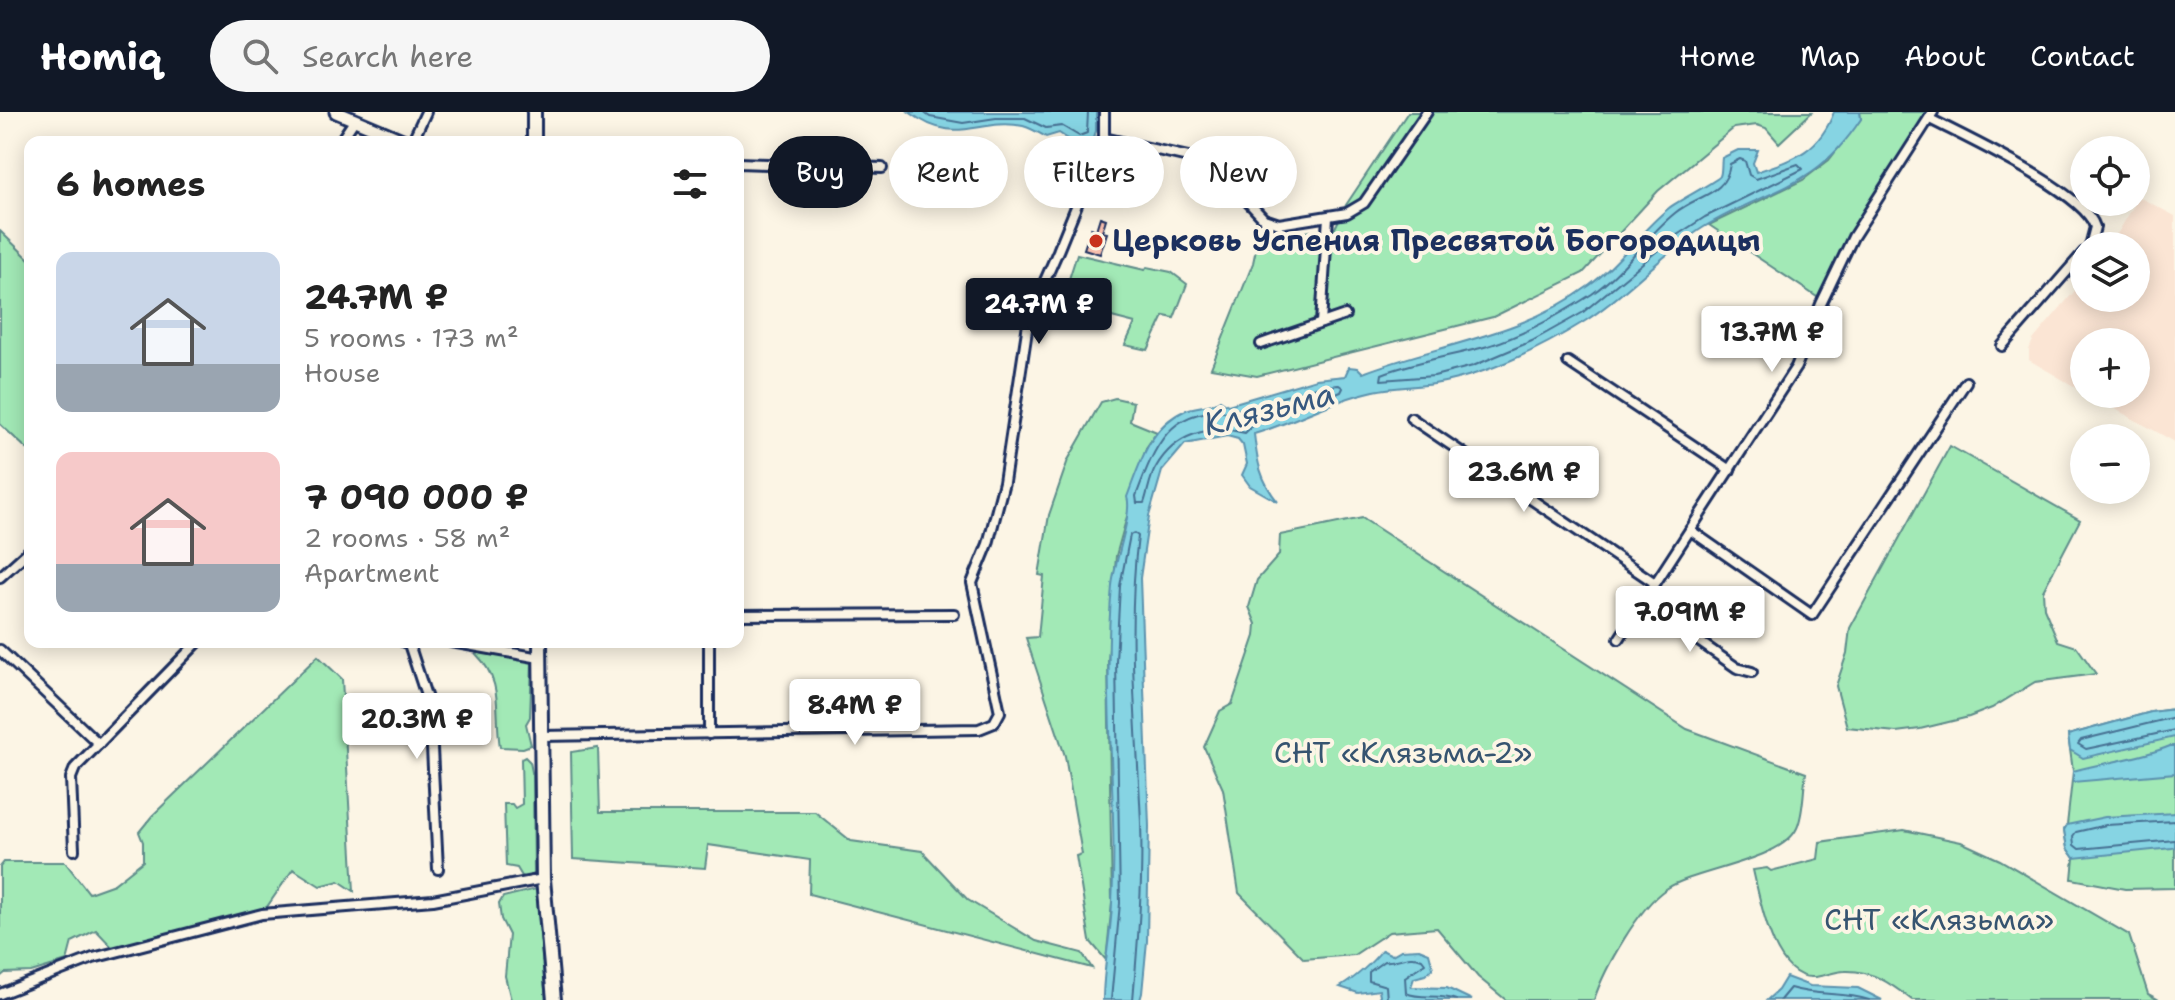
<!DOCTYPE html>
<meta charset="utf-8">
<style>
body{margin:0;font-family:"Shantell Sans",sans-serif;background:#f6f6f6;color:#222;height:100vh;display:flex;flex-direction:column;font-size:30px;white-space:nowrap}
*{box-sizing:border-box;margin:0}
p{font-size:26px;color:#767676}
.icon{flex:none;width:44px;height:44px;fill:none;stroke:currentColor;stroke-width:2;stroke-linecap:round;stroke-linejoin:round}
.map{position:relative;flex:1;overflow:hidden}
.sheet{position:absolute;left:24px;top:24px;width:720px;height:512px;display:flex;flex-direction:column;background:#fff;border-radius:16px;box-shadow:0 4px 20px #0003}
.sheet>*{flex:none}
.hud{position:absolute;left:768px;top:24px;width:760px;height:72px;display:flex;gap:16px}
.controls{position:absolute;left:2070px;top:24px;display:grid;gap:16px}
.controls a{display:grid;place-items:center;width:80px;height:80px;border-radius:50%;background:#fff;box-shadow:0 4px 20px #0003;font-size:40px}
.price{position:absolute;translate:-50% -68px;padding:0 18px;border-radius:8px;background:#fff;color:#222;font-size:26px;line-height:52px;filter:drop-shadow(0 2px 4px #0008)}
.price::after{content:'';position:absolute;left:50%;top:48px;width:24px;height:18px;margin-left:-12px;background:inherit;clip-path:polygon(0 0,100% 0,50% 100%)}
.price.current{background:#111827;color:#fff}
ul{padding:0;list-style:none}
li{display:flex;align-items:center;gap:24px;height:200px;padding:0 32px}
li span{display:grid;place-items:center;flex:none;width:224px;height:160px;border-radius:16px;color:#555}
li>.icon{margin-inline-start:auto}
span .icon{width:96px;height:96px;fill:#fffc;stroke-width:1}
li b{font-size:34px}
h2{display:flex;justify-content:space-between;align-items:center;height:96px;padding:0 32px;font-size:34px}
.pill{padding:0 28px;border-radius:36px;background:#fff;box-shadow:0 4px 20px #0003;font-size:28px;line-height:72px}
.pill.current{background:#111827;color:#fff}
header{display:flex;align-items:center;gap:48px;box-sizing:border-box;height:112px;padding:0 40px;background:#111827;color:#fff}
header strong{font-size:38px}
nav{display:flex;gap:44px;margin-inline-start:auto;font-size:28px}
.search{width:560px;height:72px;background:#f6f6f6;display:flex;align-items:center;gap:20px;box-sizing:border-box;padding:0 28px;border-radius:44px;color:#767676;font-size:30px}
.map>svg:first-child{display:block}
.built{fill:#fbe5d4}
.green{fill:#a2e9b6;stroke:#5e8c8a;stroke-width:2}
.water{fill:#86d4e3;stroke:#5b92ae;stroke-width:2}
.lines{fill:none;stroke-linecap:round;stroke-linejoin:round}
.shore{stroke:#467193;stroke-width:2}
.building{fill:#f8bfad;stroke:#1b2f5e;stroke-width:2}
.minor-casing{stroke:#1b2f5e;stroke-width:14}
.tertiary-casing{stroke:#1b2f5e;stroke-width:17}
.secondary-casing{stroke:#1b2f5e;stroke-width:18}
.minor{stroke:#fcf5e5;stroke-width:8}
.tertiary{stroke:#fcf5e5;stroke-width:11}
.secondary{stroke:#fcf5e5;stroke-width:12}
.poi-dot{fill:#c8321e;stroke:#fcf5e5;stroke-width:3}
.labels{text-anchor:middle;stroke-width:8;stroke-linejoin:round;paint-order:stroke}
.poi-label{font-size:30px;font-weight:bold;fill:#1b2f5e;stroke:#fcf5e5;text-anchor:start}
.park-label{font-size:30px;fill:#365470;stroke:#fcf5e5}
.water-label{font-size:32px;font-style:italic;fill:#36587f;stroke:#fcf5e5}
</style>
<header>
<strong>Homiq</strong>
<div class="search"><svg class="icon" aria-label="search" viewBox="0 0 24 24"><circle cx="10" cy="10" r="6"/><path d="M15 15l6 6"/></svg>Search here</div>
<nav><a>Home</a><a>Map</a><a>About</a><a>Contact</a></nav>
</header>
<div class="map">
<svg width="2175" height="888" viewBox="0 0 2175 888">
<rect width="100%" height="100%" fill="#fcf5e5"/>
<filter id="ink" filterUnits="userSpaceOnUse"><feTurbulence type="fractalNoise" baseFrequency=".0125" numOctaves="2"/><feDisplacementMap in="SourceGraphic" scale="16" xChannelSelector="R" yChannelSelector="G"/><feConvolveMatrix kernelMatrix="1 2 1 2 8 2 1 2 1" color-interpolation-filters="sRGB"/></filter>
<g filter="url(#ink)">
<polygon class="built" points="2139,85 2175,104 2175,330 2088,282 2136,282 2136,230 2084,230 2084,280 2029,248 2029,238 2033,228 2084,168 2084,186 2136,186 2136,134 2110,134"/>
<g class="green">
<polygon points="1408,0 1812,0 1779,31 1766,16 1757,13 1734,16 1658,79 1583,161 1493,205 1257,264 1211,256 1253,151 1260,118 1275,124 1335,116 1346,93"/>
<polygon points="1860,0 1928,0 1864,98 1820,187 1709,113 1803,68 1829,48 1861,7"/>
<polygon points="0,119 30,148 30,334 27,337 0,312"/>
<polygon points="1077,142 1145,158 1147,155 1171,160 1187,172 1174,206 1164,204 1148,238 1125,233 1135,211 1061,192"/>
<polygon points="1115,286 1133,290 1130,309 1157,320 1146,336 1116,444 1108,549 1112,791 1106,848 1090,829 1076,744 1082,742 1065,644 1026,526 1038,525 1044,464 1039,463 1049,403 1068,348 1101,290"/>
<polygon points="1950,334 2080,408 2043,479 2044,496 2058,529 2077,535 2096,562 2035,570 1992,596 1969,605 1920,617 1896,620 1847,615 1836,574 1847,541 1850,516"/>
<path d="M 1362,406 L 1687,617 L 1806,661 C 1803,677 1804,701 1797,716 C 1782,749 1696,757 1666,777 C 1639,795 1604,857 1594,888 L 1506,888 L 1478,865 L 1437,816 L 1389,820 L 1354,843 L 1304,847 L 1239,781 L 1223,677 L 1204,635 L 1220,599 L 1232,592 L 1255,524 L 1256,512 L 1249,495 L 1257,468 L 1279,443 L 1280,423 Z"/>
<path d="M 480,539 L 532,550 L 530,605 L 526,612 L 531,633 L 523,636 L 500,635 C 494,600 505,571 476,542 Z"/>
<polygon points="318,544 342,567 354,779 339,769 320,774 293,757 262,802 113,836 96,818 72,830 67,849 31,860 5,861 0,865 0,755 4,750 65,750 89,781 114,772 143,749 143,730 139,720 152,704"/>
<polygon points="2175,597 2175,776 2125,777 2072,767 2074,746 2067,736 2064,718 2067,713 2073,659 2068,623 2151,600"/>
<polygon points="598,636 600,700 815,700 851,729 922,739 968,788 1036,829 1082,841 1092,856 809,782 810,748 708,733 705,756 573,747 571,640"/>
<polygon points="525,645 530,650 533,665 534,763 531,766 523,766 517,756 506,754 504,692 512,692 515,696 522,692 521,647"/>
<path d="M 1904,718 L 1961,730 L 2000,748 L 2129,823 L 2148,882 L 2159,888 L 1912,888 C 1891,872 1873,858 1845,859 C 1835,859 1825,864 1814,865 C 1773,868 1760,787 1753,758 L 1767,756 L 1771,759 L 1818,747 L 1820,730 Z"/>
<polygon points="536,777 546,888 511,888 505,864 509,823 501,807 499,792 503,785"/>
</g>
<g class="water">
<path d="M 909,0 L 1096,0 L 1096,19 L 1092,31 L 1077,33 L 1059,21 L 1046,25 C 1039,21 1031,16 1023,14 C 978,5 957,36 909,0 Z"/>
<path d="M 1834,0 L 1860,0 L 1861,7 C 1814,79 1770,75 1704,115 C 1661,142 1628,182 1585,209 C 1540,237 1486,263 1434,272 C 1414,275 1393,275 1374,279 C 1332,288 1295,310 1254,322 C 1257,349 1260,368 1278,390 L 1250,374 L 1242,363 L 1247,352 L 1243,333 L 1238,327 L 1227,324 L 1185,332 L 1162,359 L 1149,404 L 1140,466 L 1149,714 L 1147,829 L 1142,881 L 1140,888 L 1103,888 C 1103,855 1111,824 1112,791 C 1118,685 1102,580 1112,474 C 1114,451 1133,402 1127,385 C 1140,351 1149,315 1184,299 C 1196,293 1209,296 1220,288 L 1228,293 L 1316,267 L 1345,264 L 1349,255 L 1358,256 L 1363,261 C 1441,231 1520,225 1590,173 C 1620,151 1640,119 1669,96 C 1677,89 1719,68 1720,64 C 1722,60 1721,51 1722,46 L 1738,38 L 1758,38 L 1753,51 L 1756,60 C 1794,47 1819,40 1834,0 Z"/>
<polygon points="2175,597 2175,625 2083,646 2070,638 2068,623 2151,600"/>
<path d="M 2170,634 L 2175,634 L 2175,661 L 2073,670 L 2073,659 C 2105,650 2139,647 2170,634 Z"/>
<polygon points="2175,701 2175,735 2172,736 2074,746 2067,736 2064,718 2067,713 2105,705"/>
<path d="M 1419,837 L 1429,841 L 1433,856 L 1425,863 L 1414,866 L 1411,875 L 1447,876 L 1472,888 L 1377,888 L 1380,883 L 1379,878 L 1358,881 L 1340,875 C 1354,867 1372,851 1382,838 L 1392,843 L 1401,838 Z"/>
<polygon points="1786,865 1810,874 1858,876 1882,888 1767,888 1778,878"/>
</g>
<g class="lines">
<g class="shore">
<polyline points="923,0 930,5 963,11 996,6 1025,6 1046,16 1062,14 1079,24 1087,21 1088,0"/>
<path d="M 1740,47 L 1745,49 L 1749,63 L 1756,67 L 1798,52 L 1803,57 L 1705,105 L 1674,125 L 1582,201 L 1532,229 L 1473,254 L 1434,264 L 1381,268 L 1382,262 C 1416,249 1453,244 1488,234 C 1524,223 1561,202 1592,182 C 1624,160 1645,125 1675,101 C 1698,82 1726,84 1730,52 Z"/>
<path d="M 1339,273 L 1343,276 L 1341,280 L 1252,314 L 1245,321 C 1209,312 1175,322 1156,355 C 1150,364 1148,380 1144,391 L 1137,391 L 1136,384 C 1154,336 1169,294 1230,300 L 1317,275 Z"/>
<polyline points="2175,605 2081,628 2078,632 2086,637 2175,618"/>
<polyline points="2175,709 2106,713 2076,720 2073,724 2074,733 2079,737 2175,728"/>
<path d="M 1111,888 L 1120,791 L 1116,549 L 1120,474 L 1130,423 L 1134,421 L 1138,424 C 1126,519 1137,616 1141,711 C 1143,770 1138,829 1133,888"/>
<path d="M 1387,888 L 1386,874 L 1369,869 L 1369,860 L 1384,849 C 1398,851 1407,841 1422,847 L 1425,851 L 1405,865 L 1406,881 C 1421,888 1439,881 1456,888"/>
<path d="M 1780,888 L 1790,876 C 1820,885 1843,879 1869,888"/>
</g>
</g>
<polygon class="building" points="1100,105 1106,107 1102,120 1107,121 1100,142 1084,137 1091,116 1096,118"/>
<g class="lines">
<g class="minor-casing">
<g id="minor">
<path d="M 1930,7 C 1964,25 2085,80 2095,115 L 2090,134"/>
<polyline points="1104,26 1215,51 1230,59 1249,91 1264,107 1279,112 1347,101 1364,91 1427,0"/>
<polyline points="340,30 354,9"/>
<polyline points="412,30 426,0"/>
<polyline points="738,51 882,56"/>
<polyline points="1321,211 1328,105"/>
<polyline points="1261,232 1345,203"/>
<polyline points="2002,234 2084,140"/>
<polyline points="1568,250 1730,358"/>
<polyline points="1411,306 1655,471"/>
<polyline points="1690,418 1812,503 1966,270"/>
<polyline points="0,465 30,438"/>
<polyline points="1643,490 1737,556 1752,560"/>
<polyline points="738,503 954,502"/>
<polyline points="1619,527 1796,255 1821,192 1853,125 1933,0"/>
<polyline points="404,530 409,532 430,596 438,757"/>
<polyline points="451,530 540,546"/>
<polyline points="709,530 709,622"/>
<polyline points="0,538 99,632"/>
<polyline points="541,624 979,617 994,611 1000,600 972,471 988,432 1004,370 1032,185 1043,173 1058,139 1104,26 1104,0"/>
<polyline points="74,738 71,666 75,656 198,530"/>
<polyline points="0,882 93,846 262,802 433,788 543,767"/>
</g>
</g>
<g class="tertiary-casing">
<polyline id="tertiary" points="336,0 407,30"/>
</g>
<g class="secondary-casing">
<g id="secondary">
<polyline points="534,0 534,30"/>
<polyline points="540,530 543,767 554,888"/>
</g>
</g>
<use href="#minor" class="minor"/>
<use href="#tertiary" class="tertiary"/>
<use href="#secondary" class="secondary"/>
</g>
</g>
<circle class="poi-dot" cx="1096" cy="129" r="8"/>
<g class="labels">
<g class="poi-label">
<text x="1112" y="139">Церковь Успения Пресвятой Богородицы</text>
</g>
<g class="park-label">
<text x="1403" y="651">СНТ «Клязьма-2»</text>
<text x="1939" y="818">СНТ «Клязьма»</text>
</g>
<g class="water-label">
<text transform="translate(1269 297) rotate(-14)" y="11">Клязьма</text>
</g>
</g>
</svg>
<div class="controls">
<a><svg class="icon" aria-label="locate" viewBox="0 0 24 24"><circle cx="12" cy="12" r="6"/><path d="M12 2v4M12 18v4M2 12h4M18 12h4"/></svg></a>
<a><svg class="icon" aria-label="layers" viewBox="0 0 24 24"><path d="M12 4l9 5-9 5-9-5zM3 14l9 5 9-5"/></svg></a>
<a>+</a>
<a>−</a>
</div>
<b class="price current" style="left:1039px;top:234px">24.7M ₽</b>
<b class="price" style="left:1772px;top:262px">13.7M ₽</b>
<b class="price" style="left:1524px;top:402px">23.6M ₽</b>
<b class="price" style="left:1690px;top:542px">7.09M ₽</b>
<b class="price" style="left:855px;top:635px">8.4M ₽</b>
<b class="price" style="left:417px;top:649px">20.3M ₽</b>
<div class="hud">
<a class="pill current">Buy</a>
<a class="pill">Rent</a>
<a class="pill">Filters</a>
<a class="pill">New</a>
</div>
<section class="sheet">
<h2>6 homes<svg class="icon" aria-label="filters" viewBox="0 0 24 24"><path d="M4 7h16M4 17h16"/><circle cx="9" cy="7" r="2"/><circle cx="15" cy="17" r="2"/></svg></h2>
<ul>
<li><span style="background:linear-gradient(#c9d6e8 70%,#9aa5b1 0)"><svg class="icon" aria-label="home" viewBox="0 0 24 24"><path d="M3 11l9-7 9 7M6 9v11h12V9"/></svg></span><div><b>24.7M ₽</b><p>5 rooms · 173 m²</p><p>House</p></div></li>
<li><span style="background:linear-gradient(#f6c9c9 70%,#9aa5b1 0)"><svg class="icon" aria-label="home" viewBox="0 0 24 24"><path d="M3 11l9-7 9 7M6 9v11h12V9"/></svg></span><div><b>7 090 000 ₽</b><p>2 rooms · 58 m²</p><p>Apartment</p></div></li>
</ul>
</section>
</div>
